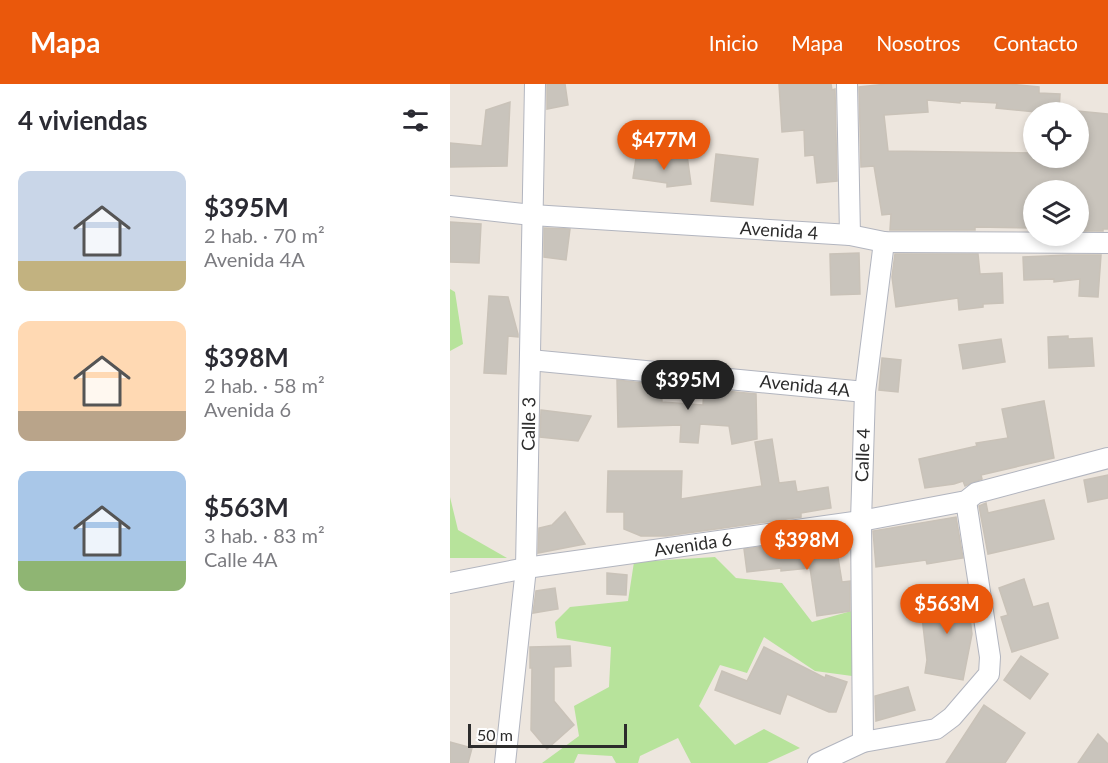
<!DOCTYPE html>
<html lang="es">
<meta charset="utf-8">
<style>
body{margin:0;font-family:Lato,sans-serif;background:#f7f7f7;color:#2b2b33;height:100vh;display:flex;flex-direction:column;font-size:22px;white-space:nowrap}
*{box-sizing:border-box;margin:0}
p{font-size:20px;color:#7c7c81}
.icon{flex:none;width:33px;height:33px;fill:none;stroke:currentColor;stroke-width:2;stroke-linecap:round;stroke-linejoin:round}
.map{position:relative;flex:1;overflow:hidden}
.panel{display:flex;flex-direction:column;background:#fff;width:450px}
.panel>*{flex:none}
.buttons{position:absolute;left:573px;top:18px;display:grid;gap:12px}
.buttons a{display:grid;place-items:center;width:66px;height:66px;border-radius:50%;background:#fff;box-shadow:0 3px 9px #0003;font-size:30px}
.scale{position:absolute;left:18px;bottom:15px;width:159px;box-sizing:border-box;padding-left:6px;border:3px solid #2c2c2c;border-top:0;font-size:16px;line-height:21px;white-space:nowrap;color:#2c2c2c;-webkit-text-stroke:4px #fff;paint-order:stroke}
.price{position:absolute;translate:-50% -51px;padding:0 14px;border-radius:21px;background:#ea580c;color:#fff;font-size:20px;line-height:39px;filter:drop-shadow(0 2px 3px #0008)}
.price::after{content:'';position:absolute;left:50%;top:36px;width:18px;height:14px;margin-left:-9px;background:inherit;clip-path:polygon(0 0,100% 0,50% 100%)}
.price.selected{background:#222;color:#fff}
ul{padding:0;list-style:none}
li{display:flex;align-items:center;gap:18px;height:150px;padding:0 18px}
li span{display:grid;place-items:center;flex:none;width:168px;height:120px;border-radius:12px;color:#555}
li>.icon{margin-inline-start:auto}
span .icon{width:72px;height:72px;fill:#fffc;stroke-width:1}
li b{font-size:26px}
h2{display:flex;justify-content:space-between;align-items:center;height:72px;padding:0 18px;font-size:26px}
header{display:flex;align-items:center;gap:36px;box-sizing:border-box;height:84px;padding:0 30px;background:#ea580c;color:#fff}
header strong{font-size:28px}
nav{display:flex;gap:33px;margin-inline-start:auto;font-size:21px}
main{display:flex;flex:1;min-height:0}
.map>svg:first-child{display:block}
.green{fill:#b7e39b}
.building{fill:#c9c4bc;stroke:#c9c2b8;stroke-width:1.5}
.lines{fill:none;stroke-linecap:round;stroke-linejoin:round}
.street-casing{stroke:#b2b5bf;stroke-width:22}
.street{stroke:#fff;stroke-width:20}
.labels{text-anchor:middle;stroke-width:4.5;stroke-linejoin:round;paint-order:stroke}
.street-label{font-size:18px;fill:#2c2c2c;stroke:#fff}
</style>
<header>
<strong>Mapa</strong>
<nav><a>Inicio</a><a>Mapa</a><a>Nosotros</a><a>Contacto</a></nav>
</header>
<main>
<section class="panel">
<h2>4 viviendas<svg class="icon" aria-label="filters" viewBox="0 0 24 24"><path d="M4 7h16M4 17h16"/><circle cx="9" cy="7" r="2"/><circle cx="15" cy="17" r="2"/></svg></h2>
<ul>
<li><span style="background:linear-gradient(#c9d6e8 75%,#c2b280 0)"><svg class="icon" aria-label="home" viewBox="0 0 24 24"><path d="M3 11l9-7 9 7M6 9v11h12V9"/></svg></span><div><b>$395M</b><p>2 hab. · 70 m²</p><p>Avenida 4A</p></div></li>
<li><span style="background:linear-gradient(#ffd9b3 75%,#b9a48a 0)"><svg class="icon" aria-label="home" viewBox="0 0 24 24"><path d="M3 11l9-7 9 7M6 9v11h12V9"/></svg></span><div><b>$398M</b><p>2 hab. · 58 m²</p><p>Avenida 6</p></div></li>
<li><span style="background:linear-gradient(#a9c7e8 75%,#8fb573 0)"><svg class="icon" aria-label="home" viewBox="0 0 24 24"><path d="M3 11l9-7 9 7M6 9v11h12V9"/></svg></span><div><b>$563M</b><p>3 hab. · 83 m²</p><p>Calle 4A</p></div></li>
</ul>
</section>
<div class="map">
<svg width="658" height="679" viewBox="0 0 658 679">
<rect width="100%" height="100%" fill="#ede6de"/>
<g class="green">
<polygon points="0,205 5,208 13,260 0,267"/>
<polygon points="0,413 8,446 57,474 0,474"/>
<polygon points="265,473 286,494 332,499 362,538 405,526 402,592 365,587 314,553 297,589 270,581 249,622 285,661 314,645 350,664 317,679 241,679 228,654 190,672 188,679 166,679 162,672 128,670 124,679 92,679 129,652 124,622 159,603 161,563 107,554 105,538 120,523 178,517 184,478"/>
</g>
<g class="building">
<polygon points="97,0 115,0 118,21 97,25"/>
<polygon points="329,0 381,0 382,6 385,5 387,97 367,99 364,71 355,72 354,46 332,48"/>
<polygon points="437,0 559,0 589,3 589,9 610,10 609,28 586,28 546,24 547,19 510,17 510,19 477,16 478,28 434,31 438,67 584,69 584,74 628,74 628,27 658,30 658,145 653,145 653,147 628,147 628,106 584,106 584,144 525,143 525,146 440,146 441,130 432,131 424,82 411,83 409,3"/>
<polygon points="60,18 57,82 0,83 0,59 32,62 36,26"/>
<polygon points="266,70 308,75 303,121 261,117"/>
<polygon points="237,71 241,100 217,103 217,99 183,94 186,74 202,76"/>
<polygon points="0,138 31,140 29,179 0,178"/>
<polygon points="94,144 120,145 116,176 94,173"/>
<polygon points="409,169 410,210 381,211 380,170"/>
<polygon points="445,170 528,170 530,190 552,189 553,219 533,220 533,223 509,226 508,214 446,223 442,193"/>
<polygon points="619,171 651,171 648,213 629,212 630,195 604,198 604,195 574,196 573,173"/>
<polygon points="39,212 58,213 68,250 68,253 58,252 56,290 34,289"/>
<polygon points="618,252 618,255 642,254 644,282 599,284 598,253"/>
<polygon points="551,255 555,278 513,285 509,261"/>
<polygon points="432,274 451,276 448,308 429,306"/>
<polygon points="167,296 211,301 212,318 253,321 254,305 306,310 307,355 282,360 279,342 250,340 248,359 230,358 231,341 168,343"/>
<polygon points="594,317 604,374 531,391 532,395 515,402 513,397 504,400 475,404 469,375 527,362 526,359 558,354 552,325"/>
<polygon points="91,326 141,332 128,357 90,353"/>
<polygon points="322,355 329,399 345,397 347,408 378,403 381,424 351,429 351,433 216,452 191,452 174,445 174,428 157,428 158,387 232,387 231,415 312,402 305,358"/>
<polygon points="658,391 658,414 638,418 634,396"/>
<polygon points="594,416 604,455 538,470 529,422 536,419 538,429"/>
<polygon points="115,428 135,460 88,469 89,444 102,441"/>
<polygon points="506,433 513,474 477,480 476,476 426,483 423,447"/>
<polygon points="356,457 356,461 360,460 361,465 386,461 392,498 400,497 400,527 367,532 360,484 331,487 331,484 297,488 294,465"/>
<polygon points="157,489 177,491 176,511 157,510"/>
<polygon points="574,495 583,523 598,519 608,554 562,568 551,533 558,531 549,504"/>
<polygon points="105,504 108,525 83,529 86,507"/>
<polygon points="517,511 522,550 513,596 475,589 477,576 470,516"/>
<polygon points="120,562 121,582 104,583 104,617 124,641 97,665 81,646 82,584 80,584 80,563"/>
<polygon points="314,563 375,594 376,591 397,598 386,628 379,628 337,610 330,630 265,606 272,587 297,597"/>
<polygon points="571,572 598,590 580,615 554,596"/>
<polygon points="458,603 465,626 426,637 425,612"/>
<polygon points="534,621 575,649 555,679 496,679"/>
<polygon points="648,650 658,660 658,679 628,679"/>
<polygon points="0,658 22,664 18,679 0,679"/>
</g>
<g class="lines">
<g class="street-casing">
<g id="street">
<polyline points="397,0 400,151"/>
<polyline points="0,122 82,131 400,151 434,158 658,159"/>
<polyline points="80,276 415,308"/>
<polyline points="0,499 76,484 411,437 516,417 526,409 658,374"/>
<polyline points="413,658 411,437 415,308 434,158"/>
<polyline points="55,679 76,484 85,0"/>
<polyline points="368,679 413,658 486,645 502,633 539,590 540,573 516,417"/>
</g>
</g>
<use href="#street" class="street"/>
</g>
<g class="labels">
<g class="street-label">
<text transform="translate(329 147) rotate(4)" y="6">Avenida 4</text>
<text transform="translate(355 302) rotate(6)" y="6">Avenida 4A</text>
<text transform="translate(79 340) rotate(-89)" y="6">Calle 3</text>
<text transform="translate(413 371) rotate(-88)" y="6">Calle 4</text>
<text transform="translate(243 461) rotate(-8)" y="6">Avenida 6</text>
</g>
</g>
</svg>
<div class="buttons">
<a><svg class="icon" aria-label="locate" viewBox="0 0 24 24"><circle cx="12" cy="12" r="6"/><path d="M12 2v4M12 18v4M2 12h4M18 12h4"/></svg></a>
<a><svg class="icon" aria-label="layers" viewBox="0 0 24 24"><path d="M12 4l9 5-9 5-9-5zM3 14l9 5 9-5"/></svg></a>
</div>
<div class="scale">50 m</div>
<b class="price" style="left:214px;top:87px">$477M</b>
<b class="price selected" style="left:238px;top:327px">$395M</b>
<b class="price" style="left:357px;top:487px">$398M</b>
<b class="price" style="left:497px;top:551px">$563M</b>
</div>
</main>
